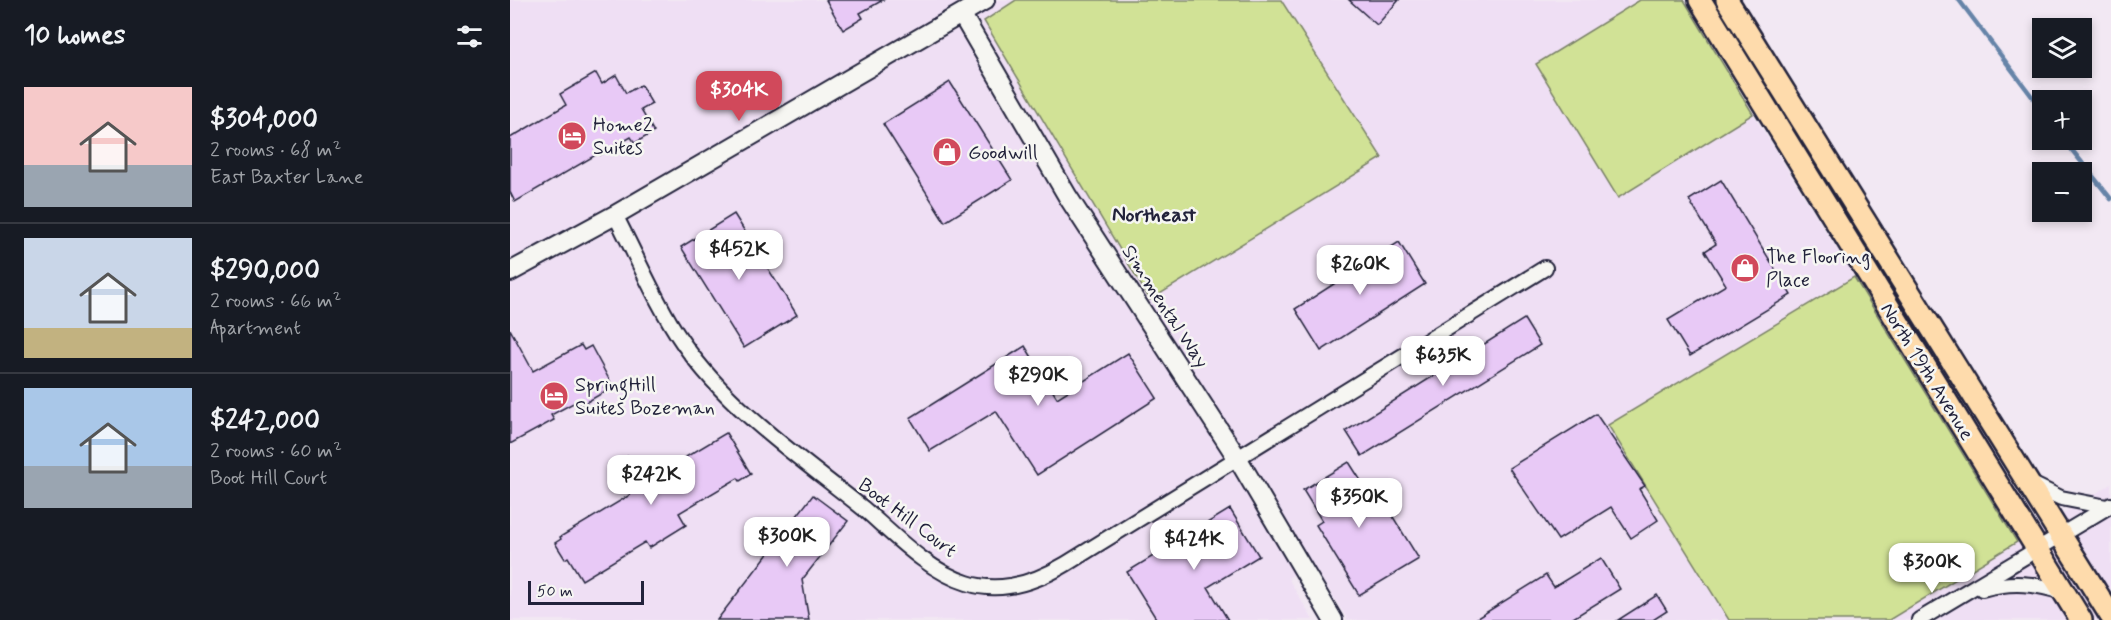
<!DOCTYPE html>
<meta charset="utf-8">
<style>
body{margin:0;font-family:Mynerve,sans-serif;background:#242831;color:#f1f3f6;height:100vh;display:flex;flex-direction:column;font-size:22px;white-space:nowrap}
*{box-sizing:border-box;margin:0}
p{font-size:20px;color:#9ea1a6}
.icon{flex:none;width:33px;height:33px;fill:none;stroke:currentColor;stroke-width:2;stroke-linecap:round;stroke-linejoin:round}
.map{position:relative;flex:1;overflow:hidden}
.side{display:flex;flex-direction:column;background:#171b24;width:510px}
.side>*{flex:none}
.controls{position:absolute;left:1522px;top:18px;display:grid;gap:12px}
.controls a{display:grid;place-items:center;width:60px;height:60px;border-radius:0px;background:#171b24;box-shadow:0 3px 9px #0003;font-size:30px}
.scale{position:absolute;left:18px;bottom:15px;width:116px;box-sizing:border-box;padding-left:6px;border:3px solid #22223b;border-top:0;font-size:16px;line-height:21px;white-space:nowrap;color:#22223b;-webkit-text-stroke:4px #f6f6f2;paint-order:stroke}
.price{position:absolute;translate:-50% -51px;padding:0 14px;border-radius:12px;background:#fff;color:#222;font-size:20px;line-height:39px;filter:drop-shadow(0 2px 3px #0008)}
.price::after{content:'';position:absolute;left:50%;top:36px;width:18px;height:14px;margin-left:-9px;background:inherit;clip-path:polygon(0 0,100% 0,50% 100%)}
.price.current{background:#d1495b;color:#fff}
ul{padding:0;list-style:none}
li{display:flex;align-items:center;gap:18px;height:150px;padding:0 24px}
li+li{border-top:2px solid #363941}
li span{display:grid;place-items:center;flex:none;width:168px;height:120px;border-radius:0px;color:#555}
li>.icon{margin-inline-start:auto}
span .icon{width:72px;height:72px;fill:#fffc;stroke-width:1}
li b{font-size:26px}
h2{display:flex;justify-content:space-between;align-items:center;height:72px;padding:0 24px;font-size:26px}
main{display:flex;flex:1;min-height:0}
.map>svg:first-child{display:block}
.built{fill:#efdff4}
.green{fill:#d1e296;stroke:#7a8268;stroke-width:1.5}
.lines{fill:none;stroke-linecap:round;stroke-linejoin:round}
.stream{stroke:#6684a8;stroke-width:4.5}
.building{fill:#e8c9f6;stroke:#22223b;stroke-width:1.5}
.street-casing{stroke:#22223b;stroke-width:18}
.secondary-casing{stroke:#22223b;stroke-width:22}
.primary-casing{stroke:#22223b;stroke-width:26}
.street{stroke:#f6f6f2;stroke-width:14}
.secondary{stroke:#f6f6f2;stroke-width:18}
.primary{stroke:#fedbac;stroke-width:21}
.labels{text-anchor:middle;stroke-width:5;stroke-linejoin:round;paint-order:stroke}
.poi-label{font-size:20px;fill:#22223b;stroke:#f6f6f2;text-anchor:start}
.street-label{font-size:20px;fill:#22223b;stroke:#f6f6f2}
.neighbourhood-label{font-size:21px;font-weight:bold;fill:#22223b;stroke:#f6f6f2}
</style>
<main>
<section class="side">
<h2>10 homes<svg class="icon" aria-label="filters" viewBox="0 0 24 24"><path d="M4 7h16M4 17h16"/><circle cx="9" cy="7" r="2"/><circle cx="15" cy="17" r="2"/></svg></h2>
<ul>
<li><span style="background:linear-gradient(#f6c9c9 65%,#9aa5b1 0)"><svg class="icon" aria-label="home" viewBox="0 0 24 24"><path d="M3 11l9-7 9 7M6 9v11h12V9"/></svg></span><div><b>$304,000</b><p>2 rooms · 68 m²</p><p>East Baxter Lane</p></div></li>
<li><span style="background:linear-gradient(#c9d6e8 75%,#c2b280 0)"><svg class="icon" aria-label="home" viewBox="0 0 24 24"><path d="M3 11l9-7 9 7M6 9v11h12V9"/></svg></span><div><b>$290,000</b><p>2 rooms · 66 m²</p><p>Apartment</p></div></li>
<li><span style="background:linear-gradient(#a9c7e8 65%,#9aa5b1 0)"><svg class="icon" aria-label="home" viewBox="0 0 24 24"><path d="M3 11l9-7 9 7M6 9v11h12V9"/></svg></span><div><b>$242,000</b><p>2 rooms · 60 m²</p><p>Boot Hill Court</p></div></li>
</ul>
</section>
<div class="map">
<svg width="1601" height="620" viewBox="0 0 1601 620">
<rect width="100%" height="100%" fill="#f2e8f3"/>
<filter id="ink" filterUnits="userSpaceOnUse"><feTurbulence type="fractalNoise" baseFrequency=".0167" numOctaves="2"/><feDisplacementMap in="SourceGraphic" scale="12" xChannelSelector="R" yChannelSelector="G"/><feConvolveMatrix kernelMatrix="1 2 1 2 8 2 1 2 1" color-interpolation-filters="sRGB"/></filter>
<g filter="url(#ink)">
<g class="built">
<polygon points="0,0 506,0 474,20 871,158 771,0 1130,0 1027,64 1109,197 1243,114 1344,277 1098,425 1219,620 838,620 801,562 778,578 803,620 0,620"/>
<polygon points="1601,484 1601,620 1379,620 1507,542"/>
</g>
<g class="green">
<polygon points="506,0 771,0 872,158 640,300 474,21"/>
<polygon points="1130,0 1174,0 1243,114 1108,198 1026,64"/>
<polygon points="1344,277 1507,542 1379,620 1219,620 1098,425"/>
</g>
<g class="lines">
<g class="stream">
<polyline points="1449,0 1533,111"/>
<polyline points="1554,140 1601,199"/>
</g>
</g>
<g class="building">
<polygon points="316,0 373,0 350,13 353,18 333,30"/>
<polygon points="839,0 889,0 867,25"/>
<polygon points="86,73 92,84 106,75 116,93 131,85 142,104 131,110 144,132 125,143 121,137 90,155 89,153 5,202 0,192 0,138 56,105 50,94"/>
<polygon points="440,82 502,180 435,222 373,124"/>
<polygon points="1211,180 1281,295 1180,356 1158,320 1216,285 1195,251 1206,244 1179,200"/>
<polygon points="224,214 287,315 234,348 171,247"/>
<polygon points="889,242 915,284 811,351 785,309"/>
<polygon points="1014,319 1030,345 852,456 836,431"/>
<polygon points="0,329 23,371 71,345 74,350 81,346 101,383 94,387 96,391 70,406 67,401 41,415 44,420 0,444"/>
<polygon points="515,346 547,398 618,353 647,398 527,475 486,411 420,451 400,418"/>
<polygon points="1086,414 1135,486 1129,489 1148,520 1121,538 1101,507 1048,540 999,468"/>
<polygon points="216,433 241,474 230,481 228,478 169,513 176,525 139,548 135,542 72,580 58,557 55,559 45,543 51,539 50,537 120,495 103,465 118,456 134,482"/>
<polygon points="839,462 860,495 867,491 909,559 849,595 806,525 812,521 793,490"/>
<polygon points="303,495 338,521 292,580 299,620 207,620"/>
<polygon points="720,509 749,556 698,587 718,620 647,620 617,572"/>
<polygon points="1091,558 1110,589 1060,620 964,620 1036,575 1044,587"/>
<polygon points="1147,595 1157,611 1143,620 1108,620"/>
</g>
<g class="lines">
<g class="street-casing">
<g id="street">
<path d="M 105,215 C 126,255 148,307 173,343 C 219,410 292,459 354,509 C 384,535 418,571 457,583 C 491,594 526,582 556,564 L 1035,268"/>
<polyline points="1520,483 1551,498 1597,507"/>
<path d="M 1472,589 C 1502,581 1525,583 1555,593"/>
<polyline points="1409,620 1601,505"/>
</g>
</g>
<g class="secondary-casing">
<g id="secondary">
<polyline points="452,15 558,197 728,459 823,620"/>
<polyline points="0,272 105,215 475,0"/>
</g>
</g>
<g class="primary-casing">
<g id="primary">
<polyline points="1190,0 1571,620"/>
<polyline points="1217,0 1601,616"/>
</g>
</g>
<use href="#street" class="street"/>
<use href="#secondary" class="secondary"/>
<use href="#primary" class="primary"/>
</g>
</g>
<defs>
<g id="hotel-disc" transform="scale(1.5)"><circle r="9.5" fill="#d1495b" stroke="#f6f6f2"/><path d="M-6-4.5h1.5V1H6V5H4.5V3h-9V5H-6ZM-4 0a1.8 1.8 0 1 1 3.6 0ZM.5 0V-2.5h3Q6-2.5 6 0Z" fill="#fff"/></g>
<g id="shop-disc" transform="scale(1.5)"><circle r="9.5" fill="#d1495b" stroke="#f6f6f2"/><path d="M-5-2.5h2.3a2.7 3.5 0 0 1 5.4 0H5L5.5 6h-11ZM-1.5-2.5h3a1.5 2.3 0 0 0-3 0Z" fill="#fff"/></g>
</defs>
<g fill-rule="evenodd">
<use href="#hotel-disc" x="62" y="136"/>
<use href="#shop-disc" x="437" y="152"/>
<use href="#shop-disc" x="1235" y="268"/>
<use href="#hotel-disc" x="44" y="396"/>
</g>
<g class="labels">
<g class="poi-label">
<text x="83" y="131">Home2<tspan x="83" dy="23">Suites</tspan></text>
<text x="458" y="159">Goodwill</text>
<text x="1256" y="263">The Flooring<tspan x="1256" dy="23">Place</tspan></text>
<text x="65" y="391">SpringHill<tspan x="65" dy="23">Suites Bozeman</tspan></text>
</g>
<g class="street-label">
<text transform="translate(656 306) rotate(57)" y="7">Simmental Way</text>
<text transform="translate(1418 371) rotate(58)" y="7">North 19th Avenue</text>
<text transform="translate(398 517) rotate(37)" y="7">Boot Hill Court</text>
</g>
<g class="neighbourhood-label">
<text x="644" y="221">Northeast</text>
</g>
</g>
</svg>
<div class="controls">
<a><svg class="icon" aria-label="layers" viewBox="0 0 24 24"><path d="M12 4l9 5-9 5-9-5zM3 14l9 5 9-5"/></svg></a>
<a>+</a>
<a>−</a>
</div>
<div class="scale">50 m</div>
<b class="price current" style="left:229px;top:122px">$304K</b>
<b class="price" style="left:229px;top:281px">$452K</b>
<b class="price" style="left:850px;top:296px">$260K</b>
<b class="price" style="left:933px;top:387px">$635K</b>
<b class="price" style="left:528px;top:407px">$290K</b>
<b class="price" style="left:141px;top:506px">$242K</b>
<b class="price" style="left:849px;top:529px">$350K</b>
<b class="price" style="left:277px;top:568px">$300K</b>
<b class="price" style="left:684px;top:571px">$424K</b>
<b class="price" style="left:1422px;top:594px">$300K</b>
</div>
</main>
